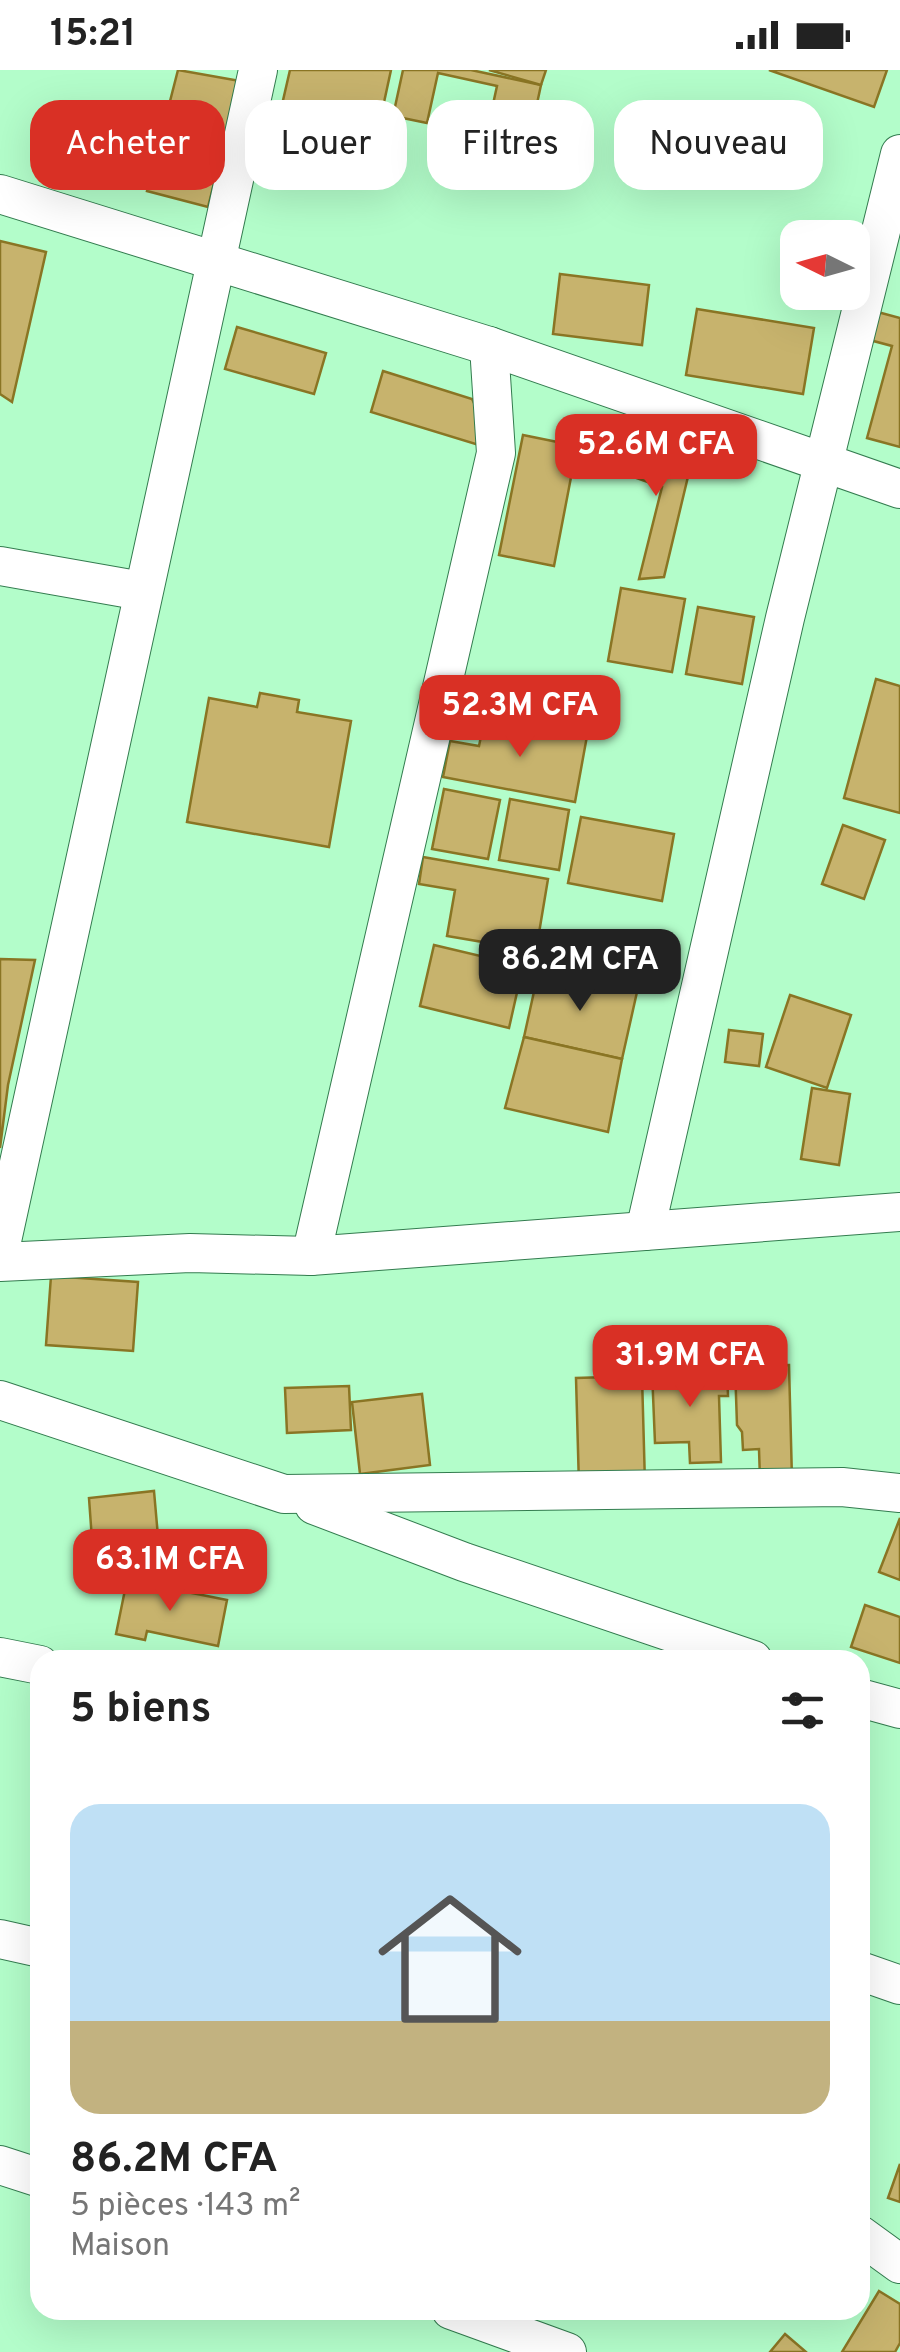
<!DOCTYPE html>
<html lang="fr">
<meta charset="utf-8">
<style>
body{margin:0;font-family:Overpass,sans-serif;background:#f2f2f2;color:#222;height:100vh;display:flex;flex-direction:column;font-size:38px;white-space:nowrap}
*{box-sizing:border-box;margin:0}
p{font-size:32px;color:#767676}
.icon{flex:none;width:55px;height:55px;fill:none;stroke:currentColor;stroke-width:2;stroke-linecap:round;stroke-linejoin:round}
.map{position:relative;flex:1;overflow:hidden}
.panel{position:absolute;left:30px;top:1580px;width:840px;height:670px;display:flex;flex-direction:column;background:#fff;border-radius:30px;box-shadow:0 10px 40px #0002}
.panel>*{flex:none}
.banner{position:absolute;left:30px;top:30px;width:840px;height:90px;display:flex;gap:20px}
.needle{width:65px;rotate:275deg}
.controls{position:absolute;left:780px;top:150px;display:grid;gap:20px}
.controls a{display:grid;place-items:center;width:90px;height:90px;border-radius:20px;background:#fff;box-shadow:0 10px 40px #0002;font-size:50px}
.price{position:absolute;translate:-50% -85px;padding:0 22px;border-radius:20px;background:#d93025;color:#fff;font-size:32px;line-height:65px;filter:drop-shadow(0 2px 5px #0008)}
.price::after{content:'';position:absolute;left:50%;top:60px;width:30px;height:22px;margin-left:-15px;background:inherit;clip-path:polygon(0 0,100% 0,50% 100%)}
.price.selected{background:#222;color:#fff}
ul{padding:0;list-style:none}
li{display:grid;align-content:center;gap:20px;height:530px;padding:0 40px}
li span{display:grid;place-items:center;height:310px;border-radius:30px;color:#555}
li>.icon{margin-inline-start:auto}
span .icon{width:180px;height:180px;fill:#fffc;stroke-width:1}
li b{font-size:42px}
h2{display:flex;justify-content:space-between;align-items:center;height:120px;padding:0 40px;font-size:42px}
.tag{padding:0 35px;border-radius:30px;background:#fff;box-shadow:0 10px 40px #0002;font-size:35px;line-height:90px}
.tag.selected{background:#d93025;color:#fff}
.status{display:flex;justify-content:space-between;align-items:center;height:70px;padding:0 50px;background:#fff;direction:ltr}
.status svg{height:28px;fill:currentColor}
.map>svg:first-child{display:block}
.building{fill:#c7b36d;stroke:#8a7524;stroke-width:2.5}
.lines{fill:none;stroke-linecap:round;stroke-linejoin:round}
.street-casing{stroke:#337c4f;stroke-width:40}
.street{stroke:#fff;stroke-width:38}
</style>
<div class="status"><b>15:21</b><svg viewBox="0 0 49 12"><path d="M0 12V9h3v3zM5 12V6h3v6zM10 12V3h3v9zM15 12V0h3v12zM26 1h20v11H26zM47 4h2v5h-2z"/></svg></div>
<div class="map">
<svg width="900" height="2282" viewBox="0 0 900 2282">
<rect width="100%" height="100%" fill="#b3fdca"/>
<g class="building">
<polygon points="178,0 240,11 208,137 147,121"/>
<polygon points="290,0 391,0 378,60 281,39"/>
<polygon points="403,0 471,0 541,15 532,57 490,48 497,16 438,3 427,53 393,46"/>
<polygon points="489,0 546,0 541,15"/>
<polygon points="769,0 887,0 874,37"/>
<polygon points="0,171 46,182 12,332 0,324"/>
<polygon points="560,204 649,215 642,275 553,264"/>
<polygon points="697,239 814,258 803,324 686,305"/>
<polygon points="874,241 900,248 900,377 867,368 892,276 866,269"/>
<polygon points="237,257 326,283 314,324 225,299"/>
<polygon points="383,301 472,329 487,360 482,376 371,342"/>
<polygon points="523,365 577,376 554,496 499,485"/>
<polygon points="622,369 691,394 664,507 639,509 662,417 611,399"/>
<polygon points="621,518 685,529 672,602 608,591"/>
<polygon points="698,537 754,547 742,614 686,604"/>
<polygon points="876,609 900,616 900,743 844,728"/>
<polygon points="260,623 299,630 297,642 351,651 329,777 187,752 209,628 257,637"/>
<polygon points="485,647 587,666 575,732 443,707 450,671 479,676"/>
<polygon points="444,719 500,730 488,789 432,779"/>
<polygon points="510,729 569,740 559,800 499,790"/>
<polygon points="581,747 674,764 662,831 568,813"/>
<polygon points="843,755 885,770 864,829 822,814"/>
<polygon points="423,787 548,809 536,881 447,866 455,820 419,814"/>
<polygon points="434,875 523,896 509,958 420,936"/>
<polygon points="0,889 35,890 8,1015 0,1078"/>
<polygon points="539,899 637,922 622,989 524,967"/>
<polygon points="790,925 851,945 827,1018 766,997"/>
<polygon points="729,960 763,964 759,996 725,992"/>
<polygon points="524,967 622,989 608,1062 505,1038"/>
<polygon points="812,1018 850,1024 839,1095 801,1089"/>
<polygon points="51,1206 138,1212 133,1281 46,1275"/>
<polygon points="789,1295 792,1409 760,1409 759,1379 743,1380 742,1362 737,1355 735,1296"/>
<polygon points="727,1298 728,1326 719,1326 721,1392 690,1393 689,1372 655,1373 652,1301"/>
<polygon points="642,1306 645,1414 579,1416 576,1308"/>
<polygon points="349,1316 351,1360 287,1363 285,1318"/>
<polygon points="422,1324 430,1395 360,1404 352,1332"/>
<polygon points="154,1421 159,1478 93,1484 89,1428"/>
<polygon points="900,1448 900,1510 879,1502"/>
<polygon points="127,1510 227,1530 218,1576 147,1561 145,1570 116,1564"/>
<polygon points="865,1535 900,1547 900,1593 851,1577"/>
<polygon points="900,2094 900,2132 888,2128"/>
<polygon points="879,2221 900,2234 900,2273 895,2282 842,2282"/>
<polygon points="785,2264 806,2282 770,2282"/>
</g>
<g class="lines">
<g class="street-casing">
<g id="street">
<polyline points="0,124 489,276 900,419"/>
<polyline points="0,496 142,521"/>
<polyline points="645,1161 785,548 900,84"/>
<polyline points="0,1180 258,0"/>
<polyline points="311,1186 496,383 489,276"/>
<polyline points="0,1192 190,1183 311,1186 900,1142"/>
<polyline points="0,1330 284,1424 842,1417 900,1423"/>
<polyline points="314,1435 464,1492 753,1590"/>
<polyline points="0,1587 40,1595"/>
<polyline points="860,1628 900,1639"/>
<polyline points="0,1869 40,1878"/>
<polyline points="860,1901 900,1915"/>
<polyline points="0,2095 40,2108"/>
<polyline points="860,2165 900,2194"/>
<polyline points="451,2240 567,2282"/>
</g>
</g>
<use href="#street" class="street"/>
</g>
</svg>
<div class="controls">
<a><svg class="needle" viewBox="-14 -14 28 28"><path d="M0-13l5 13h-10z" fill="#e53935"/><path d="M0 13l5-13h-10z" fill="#767676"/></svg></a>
</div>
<b class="price" style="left:656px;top:429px">52.6M CFA</b>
<b class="price" style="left:520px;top:690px">52.3M CFA</b>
<b class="price selected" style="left:580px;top:944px">86.2M CFA</b>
<b class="price" style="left:690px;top:1340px">31.9M CFA</b>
<b class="price" style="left:170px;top:1544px">63.1M CFA</b>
<div class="banner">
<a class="tag selected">Acheter</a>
<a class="tag">Louer</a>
<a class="tag">Filtres</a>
<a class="tag">Nouveau</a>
</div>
<section class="panel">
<h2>5 biens<svg class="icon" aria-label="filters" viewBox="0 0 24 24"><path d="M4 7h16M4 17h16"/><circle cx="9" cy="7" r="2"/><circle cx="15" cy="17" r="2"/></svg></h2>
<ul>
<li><span style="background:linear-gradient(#bfe0f5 70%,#c2b280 0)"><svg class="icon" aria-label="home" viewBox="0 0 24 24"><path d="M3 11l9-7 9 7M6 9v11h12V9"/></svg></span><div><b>86.2M CFA</b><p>5 pièces · 143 m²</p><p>Maison</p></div></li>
</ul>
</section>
</div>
